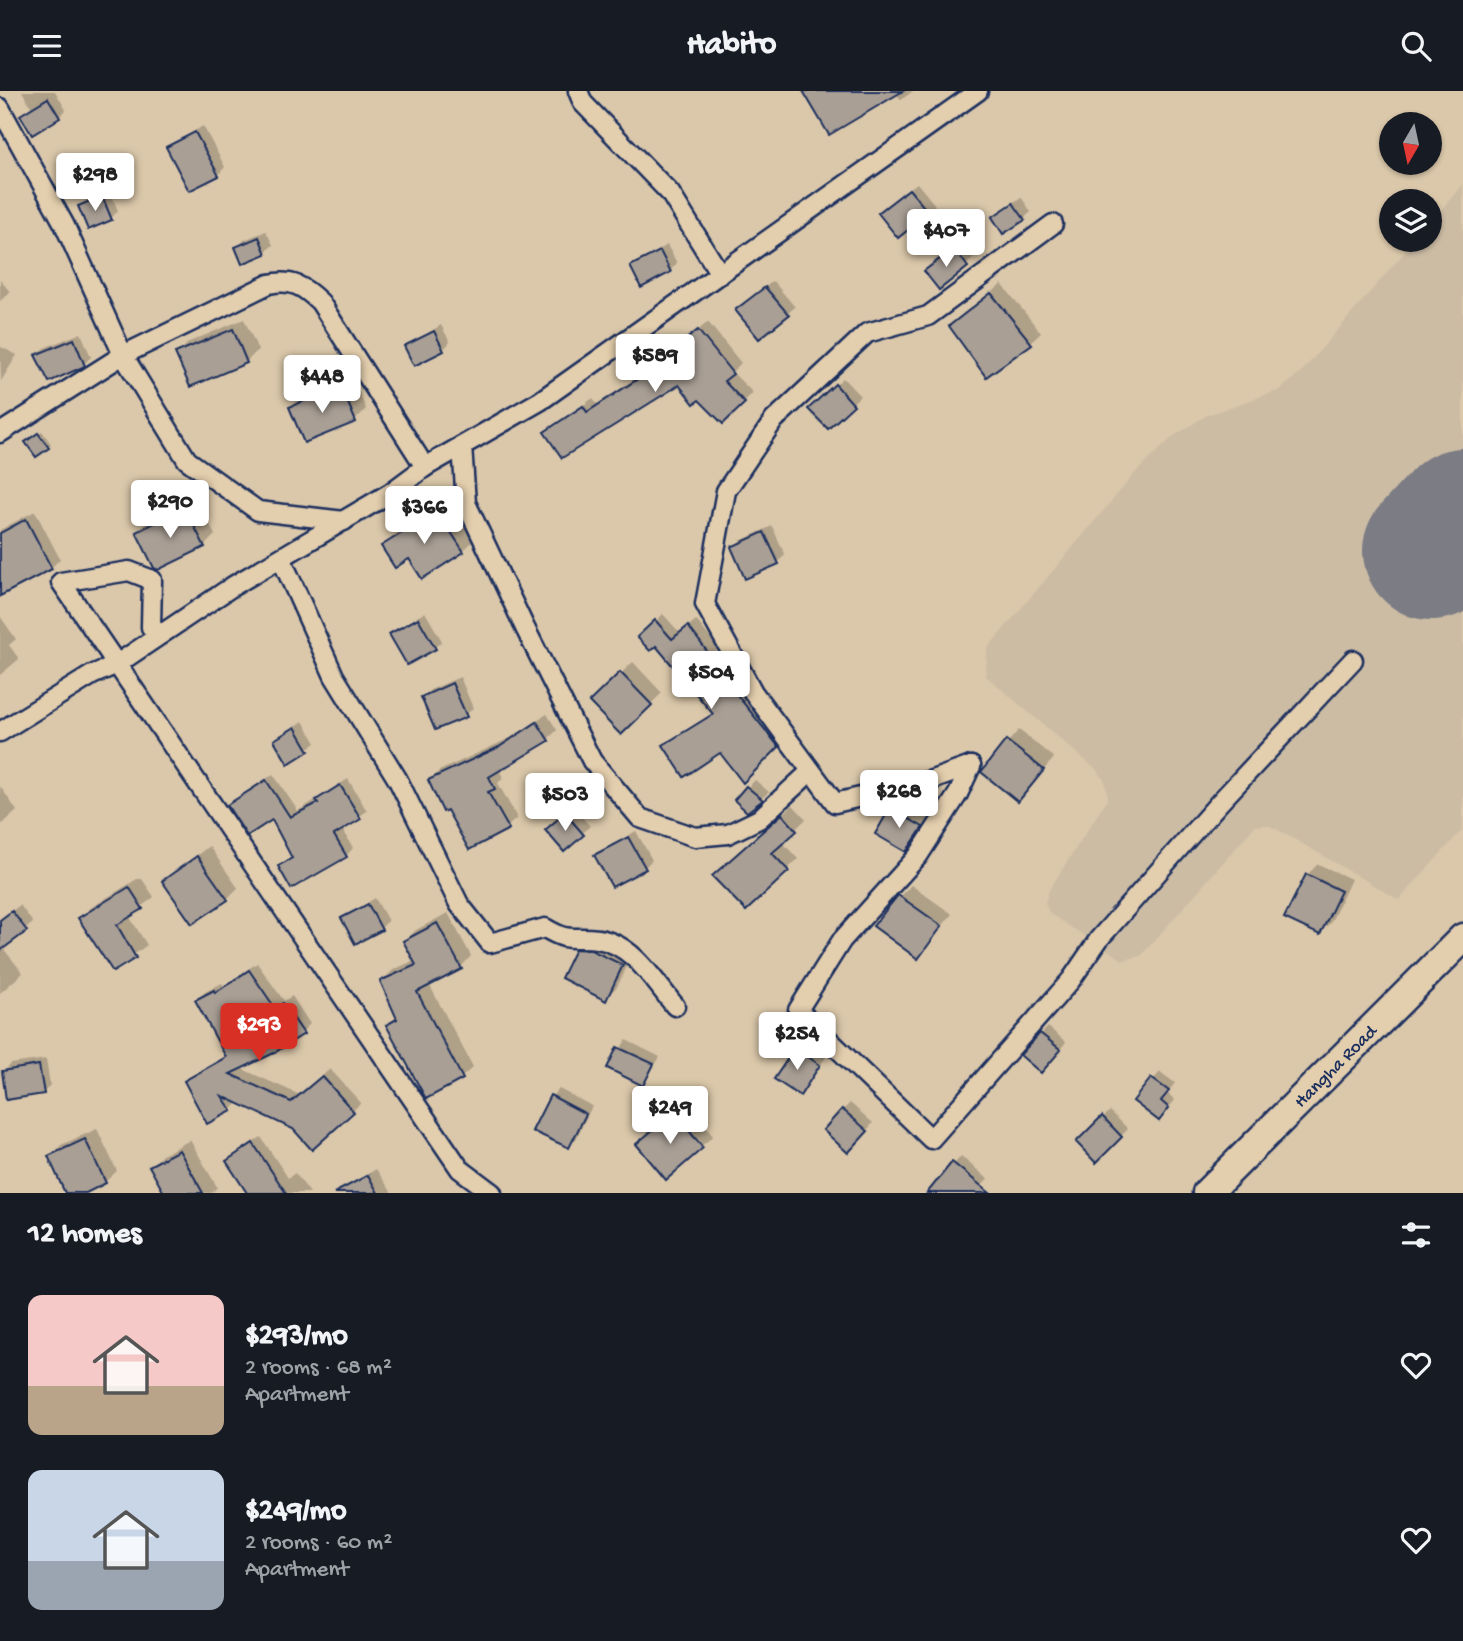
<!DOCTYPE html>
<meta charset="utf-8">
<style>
body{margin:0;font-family:"Gochi Hand",sans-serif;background:#20242c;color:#f1f3f6;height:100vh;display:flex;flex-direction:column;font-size:26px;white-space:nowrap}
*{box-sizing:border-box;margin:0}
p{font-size:23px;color:#9ea1a6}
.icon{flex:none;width:38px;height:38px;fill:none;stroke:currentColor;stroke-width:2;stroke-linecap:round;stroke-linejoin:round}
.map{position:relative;height:1102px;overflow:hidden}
.side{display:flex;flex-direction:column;background:#171b24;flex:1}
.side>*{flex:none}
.needle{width:46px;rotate:189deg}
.fabs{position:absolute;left:1379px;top:21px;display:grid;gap:14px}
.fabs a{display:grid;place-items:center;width:63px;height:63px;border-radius:50%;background:#171b24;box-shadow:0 2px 5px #0004;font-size:35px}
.price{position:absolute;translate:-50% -60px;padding:0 16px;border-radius:7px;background:#fff;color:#222;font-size:23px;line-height:46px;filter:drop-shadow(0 2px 4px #0008)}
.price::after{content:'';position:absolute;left:50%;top:42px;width:21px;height:16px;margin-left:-10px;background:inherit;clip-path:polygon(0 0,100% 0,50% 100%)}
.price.active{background:#d93025;color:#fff}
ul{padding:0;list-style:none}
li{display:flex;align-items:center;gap:21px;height:175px;padding:0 28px}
li span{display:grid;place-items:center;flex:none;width:196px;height:140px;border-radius:14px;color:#555}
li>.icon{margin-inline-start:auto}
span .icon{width:84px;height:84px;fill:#fffc;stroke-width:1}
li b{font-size:30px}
h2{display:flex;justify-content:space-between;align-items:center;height:84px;padding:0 28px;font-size:30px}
header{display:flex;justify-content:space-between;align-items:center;height:91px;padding:0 28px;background:#171b24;font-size:32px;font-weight:800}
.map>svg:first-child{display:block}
.built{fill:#ccbca4}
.shadow{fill:#0003}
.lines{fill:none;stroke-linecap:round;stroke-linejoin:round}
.runway{stroke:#7b7c84;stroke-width:138}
.building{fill:#a99f95;stroke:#1b2f5e;stroke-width:2}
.minor-casing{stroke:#1b2f5e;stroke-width:23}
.trunk-casing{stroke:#1b2f5e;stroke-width:33}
.minor{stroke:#e3cead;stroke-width:18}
.trunk{stroke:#e3cead;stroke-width:28}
.labels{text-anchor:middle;stroke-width:6;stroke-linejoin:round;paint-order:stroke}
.street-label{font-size:19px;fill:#1b2f5e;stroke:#e3cead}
</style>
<header><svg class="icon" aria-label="menu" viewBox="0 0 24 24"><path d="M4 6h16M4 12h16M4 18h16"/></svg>Habito<svg class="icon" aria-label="search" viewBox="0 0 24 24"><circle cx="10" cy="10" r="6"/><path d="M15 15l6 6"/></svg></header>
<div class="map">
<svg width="1463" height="1102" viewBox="0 0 1463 1102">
<rect width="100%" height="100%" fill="#dbc8aa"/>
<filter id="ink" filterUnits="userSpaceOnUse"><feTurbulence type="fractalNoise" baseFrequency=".0143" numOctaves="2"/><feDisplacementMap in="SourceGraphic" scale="14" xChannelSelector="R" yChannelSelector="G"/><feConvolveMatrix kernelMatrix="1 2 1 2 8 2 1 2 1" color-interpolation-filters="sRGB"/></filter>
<g filter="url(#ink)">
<polygon class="built" points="1463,93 1463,738 1399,809 1280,740 1267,734 1255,735 1141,865 1123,869 1050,823 1045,812 1049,799 1108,707 1105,691 1099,681 986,585 987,558 1136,381 1174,345 1207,324 1280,299 1304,278 1415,149 1430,149 1430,132"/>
<g class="shadow">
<polygon points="22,0 55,0 66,19 59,26 22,24 31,16"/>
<polygon points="809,0 913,0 901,9 896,2"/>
<polygon points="203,35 225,76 218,84 168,56"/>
<polygon points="917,92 935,114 928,121 888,115"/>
<polygon points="110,99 118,120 111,127 81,116 88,108"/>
<polygon points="1021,106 1031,121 1023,128 994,126"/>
<polygon points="266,140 273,154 265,161 237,157 244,149"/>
<polygon points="962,151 974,167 939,197 933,173"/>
<polygon points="667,154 677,172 670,180 632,176"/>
<polygon points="0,188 10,201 0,210"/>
<polygon points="773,190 795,216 787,223 745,212"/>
<polygon points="1002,193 1041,242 1030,252 952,235"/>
<polygon points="244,228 258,259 246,271 178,262 189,251"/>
<polygon points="708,231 741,272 732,281 753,302 723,330 679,292 547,341 593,307 597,313 662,270"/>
<polygon points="441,234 450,251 443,259 406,256"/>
<polygon points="81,242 91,266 84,273 37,265 44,257"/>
<polygon points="1,256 17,264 1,290 0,258"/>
<polygon points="352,285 366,318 355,329 291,317 302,305"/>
<polygon points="843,287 860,305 828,336 810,318"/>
<polygon points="42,340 51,353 48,356 30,348"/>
<polygon points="197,407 215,444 204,455 138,441 149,430"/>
<polygon points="449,410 474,449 463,460 410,466 384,455 395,444"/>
<polygon points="35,420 60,468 51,477 0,503 0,439"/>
<polygon points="772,435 785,464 777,472 733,457 740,450"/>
<polygon points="425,521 442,550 434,557 392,543"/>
<polygon points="663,523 680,542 696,529 719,558 716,561 785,647 743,689 720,660 666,654 714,621 656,552 640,546"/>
<polygon points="0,525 16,548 9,554 19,568 0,584"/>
<polygon points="633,571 662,602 621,642 591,611"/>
<polygon points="460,586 473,617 466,624 436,637 423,606 430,599"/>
<polygon points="547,623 557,639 548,648 499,678 503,687 498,692 517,727 507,736 430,689 439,680 510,647"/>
<polygon points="303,630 316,652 289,670 276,649"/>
<polygon points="1019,639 1054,667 1018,708 1008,651"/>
<polygon points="273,683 298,720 348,688 367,720 342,737 353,757 346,765 280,775 293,765 272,726 229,715"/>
<polygon points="755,689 769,701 747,719 736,709"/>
<polygon points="0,695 17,720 0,735"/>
<polygon points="898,711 929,728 906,759 891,718"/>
<polygon points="793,714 806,728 782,751 798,768 746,818 725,774"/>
<polygon points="573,716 590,735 564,759 554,732"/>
<polygon points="636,740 652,769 645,776 596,764"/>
<polygon points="209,755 238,797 227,808 164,790"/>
<polygon points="1318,773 1351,788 1331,831 1320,842 1307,784"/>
<polygon points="137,788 142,788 154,806 129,825 147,854 113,879 81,827 92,816"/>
<polygon points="911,794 952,823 918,865 875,835"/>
<polygon points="375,807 388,830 381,837 343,827"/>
<polygon points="20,814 33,832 2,856 23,882 0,902 0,829"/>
<polygon points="448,822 471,865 461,876 429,893 473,976 462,986 427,1005 388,934 398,924 382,890 393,879 415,869 405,850 416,839"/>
<polygon points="588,848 633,863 617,896 605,907 577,859"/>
<polygon points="257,872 284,910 292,905 310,933 302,941 240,977 300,1004 330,978 361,1012 312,1056 294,1037 239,1011 231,1019 186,991 227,964 197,909 205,901 222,892 224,895"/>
<polygon points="1048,936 1066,951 1049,972 1041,943"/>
<polygon points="626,949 660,966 643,993 609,976"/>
<polygon points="803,951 826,966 800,1003 796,958"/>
<polygon points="46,968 50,994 43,1002 4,981 11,973"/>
<polygon points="1160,981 1175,992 1167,1002 1175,1009 1166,1020 1135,1010"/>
<polygon points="559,998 592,1015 576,1048 568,1055 551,1006"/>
<polygon points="686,1011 713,1045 666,1086 638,1053"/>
<polygon points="850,1012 873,1032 856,1052 843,1019"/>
<polygon points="1110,1020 1128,1038 1096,1070 1078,1051"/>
<polygon points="97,1038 117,1080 105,1091 82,1102 67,1102 50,1066 61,1054"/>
<polygon points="261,1046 288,1087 295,1082 310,1102 252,1102 228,1070"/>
<polygon points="190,1049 217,1096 212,1102 166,1102 151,1075 162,1064"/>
<polygon points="961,1065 988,1088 976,1102 930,1102"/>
<polygon points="376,1078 392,1102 352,1102 348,1096"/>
</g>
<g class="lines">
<polyline class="runway" points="1432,460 1463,426"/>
</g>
<g class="building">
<polygon points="803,0 903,0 829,44"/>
<polygon points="48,7 60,27 32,44 20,24"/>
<polygon points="195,41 219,85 189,100 166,56"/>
<polygon points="909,98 929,122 898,147 878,122"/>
<polygon points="102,105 112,129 88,139 78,115"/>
<polygon points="1013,112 1025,129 1003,143 992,126"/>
<polygon points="259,146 266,163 242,173 235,156"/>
<polygon points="954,157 968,176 939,199 924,180"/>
<polygon points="660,160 671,181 641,197 630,175"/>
<polygon points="765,196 789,224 759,248 735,219"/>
<polygon points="991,202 1032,253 986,286 949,235"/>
<polygon points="233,238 247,272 190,296 175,262"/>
<polygon points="698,239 733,283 724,290 745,312 723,333 699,309 694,313 679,294 562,367 544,341 583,315 587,321 662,272 659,269"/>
<polygon points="434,240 444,260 414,275 404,255"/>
<polygon points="74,248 85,275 49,291 35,264"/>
<polygon points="835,293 854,314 828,338 808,318"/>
<polygon points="341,295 356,331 304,352 289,316"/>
<polygon points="38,342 49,357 36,366 25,351"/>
<polygon points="185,417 205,456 158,479 154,477 136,441"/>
<polygon points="437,420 464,461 422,488 409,468 395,477 381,455"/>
<polygon points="26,428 52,478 0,505 0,442"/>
<polygon points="764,441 779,473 745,488 731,456"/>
<polygon points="418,527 436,558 407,574 389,543"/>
<polygon points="655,529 672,548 688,535 712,567 709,569 779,656 743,692 720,662 684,686 663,654 713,623 656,555 650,560 637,546"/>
<polygon points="620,581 652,614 621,644 589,611"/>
<polygon points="452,592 467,626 435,639 421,606"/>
<polygon points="537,631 549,650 489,686 495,698 488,701 509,738 469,759 447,719 443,721 428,689 499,656"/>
<polygon points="295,636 309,660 288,673 274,649"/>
<polygon points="1006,649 1044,679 1018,711 981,681"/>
<polygon points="266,689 290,726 318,712 316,709 340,694 361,728 334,744 347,766 291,798 278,775 292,767 272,729 247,745 227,714"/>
<polygon points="746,695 763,709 747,721 734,709"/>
<polygon points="890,717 923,736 906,761 875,743"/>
<polygon points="565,722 584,744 564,761 545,739"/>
<polygon points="782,723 797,740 772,762 789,780 746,820 712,785"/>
<polygon points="628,746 646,778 612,796 594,764"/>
<polygon points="197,765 228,809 192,833 162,790"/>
<polygon points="1306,783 1341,800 1320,844 1284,827"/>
<polygon points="129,796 143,818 117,834 136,867 113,881 78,827"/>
<polygon points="898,804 942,835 918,868 873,835"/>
<polygon points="368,813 382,839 355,853 341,827"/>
<polygon points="12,820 27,840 0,860 0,829"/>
<polygon points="437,832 462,878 417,901 463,988 426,1008 386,934 397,928 380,890 416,874 403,850"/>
<polygon points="575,858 591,859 623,874 606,910 561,887"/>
<polygon points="249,879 275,917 283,912 304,943 274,962 230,983 291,1011 322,985 354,1021 312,1059 293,1038 222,1005 232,1020 207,1033 184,990 226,966 195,909 214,899 215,902"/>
<polygon points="1040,942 1061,959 1041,982 1020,964"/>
<polygon points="617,956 654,973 643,995 607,977"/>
<polygon points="795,957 820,974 800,1005 774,988"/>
<polygon points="39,974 44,1003 6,1009 2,980"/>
<polygon points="1151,987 1169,1000 1161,1010 1169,1017 1159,1030 1133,1010"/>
<polygon points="550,1004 586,1023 569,1057 532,1040"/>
<polygon points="842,1018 868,1040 848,1062 823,1039"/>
<polygon points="674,1021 703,1057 666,1089 636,1053"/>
<polygon points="1102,1025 1122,1046 1096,1072 1076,1051"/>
<polygon points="85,1048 106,1092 86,1102 65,1102 48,1065"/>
<polygon points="253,1052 286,1102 247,1102 226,1070"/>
<polygon points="179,1059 203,1102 164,1102 149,1075"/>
<polygon points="952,1071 990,1102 927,1102"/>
<polygon points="368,1084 378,1102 334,1102"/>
</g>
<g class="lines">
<g class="minor-casing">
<g id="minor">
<polyline points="578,0 583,12 670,102 720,183"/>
<polyline points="0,17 64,133 123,264 187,369 258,420 344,430"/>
<path d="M 0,342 L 123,264 L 269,193 C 292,188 303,195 320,211 L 425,376"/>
<polyline points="462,355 466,412 525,537 592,670 640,727 695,746 728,743 759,728 811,680"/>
<path d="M 281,467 L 334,585 L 398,689 L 459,813 L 490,852 L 545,837 C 572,853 571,844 598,848 C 633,853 654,890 675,915"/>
<polyline points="161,543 151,536 152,489 129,480 61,491 460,1078 492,1102"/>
<polyline points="0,641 92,584 117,573 233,495 390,402 425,376 540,310 978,0"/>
<polyline points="971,675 958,703 918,765 842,849 798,919 931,1048 1071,889 1099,848 1219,712 1353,569"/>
<polyline points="971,675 929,690 835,712 753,601 705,513 726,400 774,329 867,242 928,225 1053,133"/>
</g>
</g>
<g class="trunk-casing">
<polyline id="trunk" points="1207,1102 1463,847"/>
</g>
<use href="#minor" class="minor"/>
<use href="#trunk" class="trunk"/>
</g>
</g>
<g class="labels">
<g class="street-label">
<text transform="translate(1334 974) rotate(-45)" y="7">Hangha Road</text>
</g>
</g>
</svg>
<div class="fabs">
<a><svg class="needle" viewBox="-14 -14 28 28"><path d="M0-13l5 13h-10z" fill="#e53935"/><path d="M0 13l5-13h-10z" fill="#9ea1a6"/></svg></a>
<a><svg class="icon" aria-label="layers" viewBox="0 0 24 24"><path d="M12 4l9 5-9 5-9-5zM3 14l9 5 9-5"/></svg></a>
</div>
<b class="price" style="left:95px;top:122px">$298</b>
<b class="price" style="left:946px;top:178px">$407</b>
<b class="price" style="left:655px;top:303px">$589</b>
<b class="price" style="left:322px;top:324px">$448</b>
<b class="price" style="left:170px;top:449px">$290</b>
<b class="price" style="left:424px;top:455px">$366</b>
<b class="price" style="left:711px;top:620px">$504</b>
<b class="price" style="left:899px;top:739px">$268</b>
<b class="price" style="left:565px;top:742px">$503</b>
<b class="price active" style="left:259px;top:972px">$293</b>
<b class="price" style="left:797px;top:981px">$254</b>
<b class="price" style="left:670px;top:1055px">$249</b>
</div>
<section class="side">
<h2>12 homes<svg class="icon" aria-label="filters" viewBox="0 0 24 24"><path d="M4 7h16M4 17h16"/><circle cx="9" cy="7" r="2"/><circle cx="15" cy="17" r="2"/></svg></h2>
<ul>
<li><span style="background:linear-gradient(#f6c9c9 65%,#b9a48a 0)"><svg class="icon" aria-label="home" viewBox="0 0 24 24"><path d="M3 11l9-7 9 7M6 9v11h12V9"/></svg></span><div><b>$293/mo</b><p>2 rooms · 68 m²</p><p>Apartment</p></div><svg class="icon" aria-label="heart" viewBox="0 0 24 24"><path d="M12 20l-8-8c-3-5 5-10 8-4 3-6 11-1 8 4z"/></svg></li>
<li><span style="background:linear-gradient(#c9d6e8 65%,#9aa5b1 0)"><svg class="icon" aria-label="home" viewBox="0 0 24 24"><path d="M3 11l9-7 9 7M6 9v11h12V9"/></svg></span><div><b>$249/mo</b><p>2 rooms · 60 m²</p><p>Apartment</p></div><svg class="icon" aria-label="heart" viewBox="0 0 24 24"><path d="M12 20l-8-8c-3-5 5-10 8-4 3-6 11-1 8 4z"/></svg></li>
</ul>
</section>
